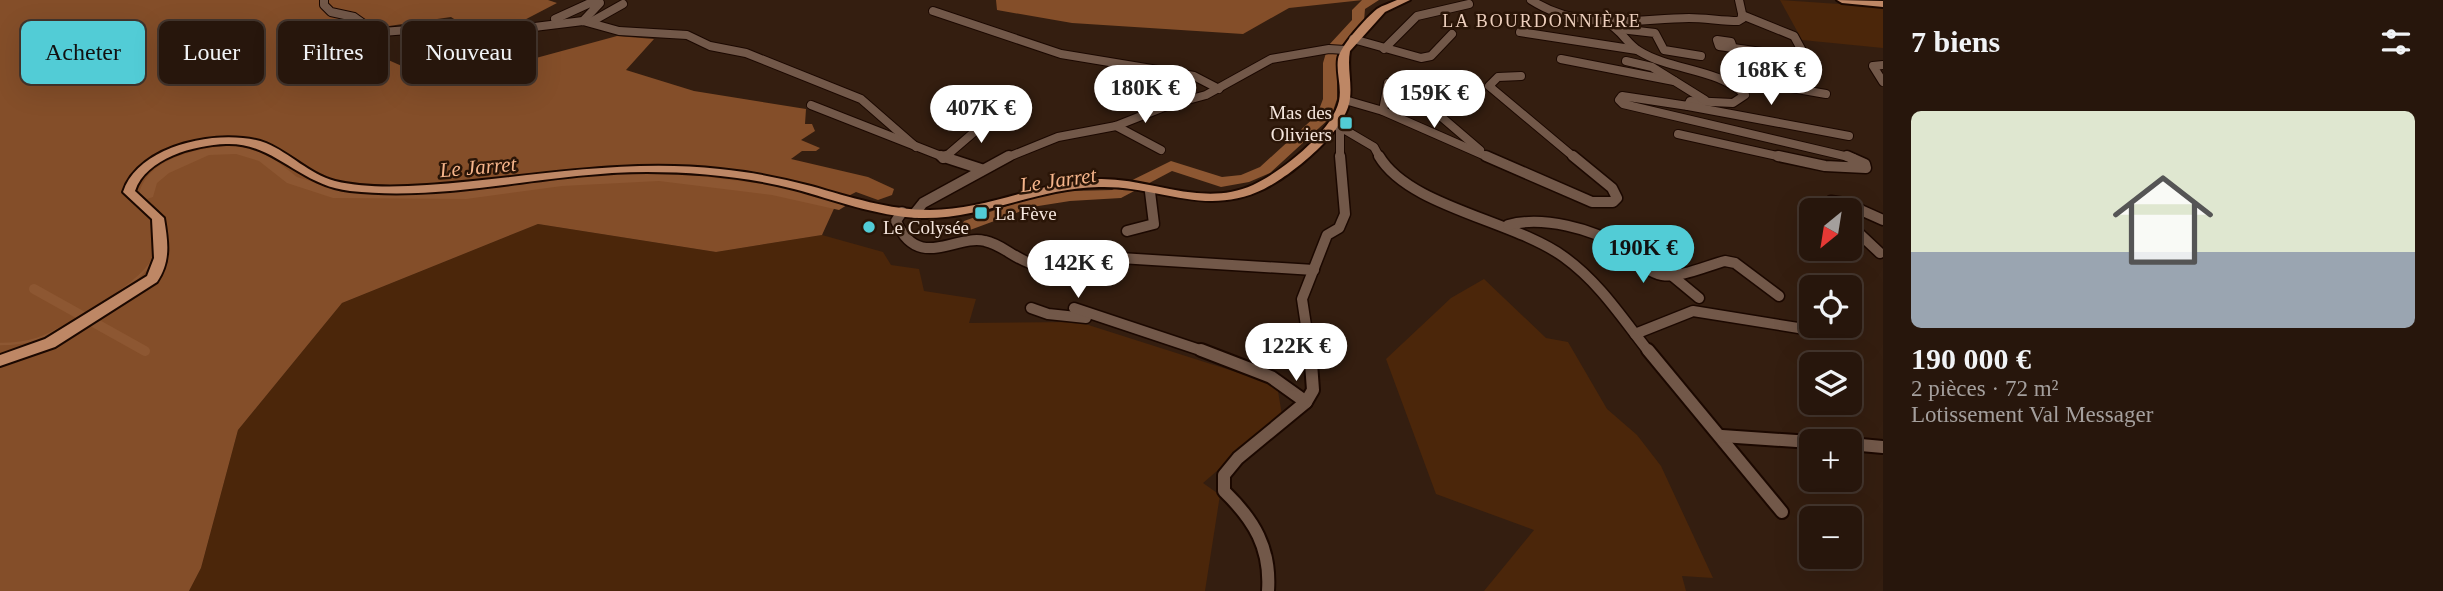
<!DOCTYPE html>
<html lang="fr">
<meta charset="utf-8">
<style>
body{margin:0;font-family:"Times New Roman",serif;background:#33231a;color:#f1f3f6;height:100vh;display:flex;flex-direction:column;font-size:26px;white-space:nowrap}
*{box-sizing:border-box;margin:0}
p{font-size:23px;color:#a49f9d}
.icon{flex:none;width:38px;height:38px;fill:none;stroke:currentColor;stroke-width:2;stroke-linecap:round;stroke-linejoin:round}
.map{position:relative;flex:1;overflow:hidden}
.side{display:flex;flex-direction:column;background:#27160c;width:560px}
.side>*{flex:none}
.hud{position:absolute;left:21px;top:21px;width:665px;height:63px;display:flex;gap:14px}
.needle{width:46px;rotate:210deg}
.buttons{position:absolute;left:1799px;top:198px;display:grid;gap:14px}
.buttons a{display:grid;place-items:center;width:63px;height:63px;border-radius:10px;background:#27160c;box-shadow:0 7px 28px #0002,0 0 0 2px #43352d;font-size:35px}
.price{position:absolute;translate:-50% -60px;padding:0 16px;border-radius:24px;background:#fff;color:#222;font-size:23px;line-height:46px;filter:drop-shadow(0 2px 4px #0008)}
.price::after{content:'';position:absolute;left:50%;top:42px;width:21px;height:16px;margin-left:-10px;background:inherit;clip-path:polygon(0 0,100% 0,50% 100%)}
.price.current{background:#52ccd6;color:#111}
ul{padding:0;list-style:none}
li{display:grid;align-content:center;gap:14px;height:371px;padding:0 28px}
li span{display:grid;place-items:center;height:217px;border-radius:10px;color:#555}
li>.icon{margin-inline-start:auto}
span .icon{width:126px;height:126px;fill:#fffc;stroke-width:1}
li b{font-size:30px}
h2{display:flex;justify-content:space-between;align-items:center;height:84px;padding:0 28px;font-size:30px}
.tag{padding:0 24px;border-radius:10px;background:#27160c;box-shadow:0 7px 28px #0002,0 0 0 2px #43352d;font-size:24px;line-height:63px}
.tag.current{background:#52ccd6;color:#111}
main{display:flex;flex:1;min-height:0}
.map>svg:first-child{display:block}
.green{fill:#4b260a}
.forest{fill:#844e29}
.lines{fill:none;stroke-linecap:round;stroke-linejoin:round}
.stream{stroke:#8d5732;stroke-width:2.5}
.canal{stroke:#8d5732;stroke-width:10}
.river{fill:#8d5732;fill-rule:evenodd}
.minor-far2-casing{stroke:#1b0800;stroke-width:10}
.minor-far1-casing{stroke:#1b0800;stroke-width:13}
.minor-casing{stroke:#1b0800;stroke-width:16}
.major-casing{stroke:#1b0800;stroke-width:4}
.minor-far2{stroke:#725849;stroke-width:8}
.minor-far1{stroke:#725849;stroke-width:10}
.minor{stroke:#725849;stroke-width:12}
.major{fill:#be8765;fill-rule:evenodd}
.poi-dot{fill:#52ccd6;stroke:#2a1507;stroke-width:2.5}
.labels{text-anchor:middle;stroke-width:5;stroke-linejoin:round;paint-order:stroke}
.far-neighbourhood-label{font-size:18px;letter-spacing:2px;fill:#edcfbd;stroke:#2a1507}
.poi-label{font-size:19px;fill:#f6e7de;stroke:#2a1507;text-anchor:start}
.water-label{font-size:21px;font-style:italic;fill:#f6b58b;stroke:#2a1507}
</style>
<main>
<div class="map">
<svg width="1883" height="591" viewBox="0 0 1883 591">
<rect width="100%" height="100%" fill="#341e10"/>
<g class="green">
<polygon points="1780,0 1883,7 1883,48 1802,40"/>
<polygon points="538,224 716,252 822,235 883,252 891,265 919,269 924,291 976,299 969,323 1079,322 1277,385 1282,415 1203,483 1220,495 1205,591 189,591 201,568 238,430 342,303"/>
<polygon points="1484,279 1546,338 1568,342 1607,409 1637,435 1661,466 1713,578 1682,576 1686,591 1484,591 1534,530 1436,494 1386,359 1451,298"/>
</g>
<g class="forest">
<polygon points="0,0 548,0 557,3 509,28 473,31 451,17 389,26 362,37 386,59 420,74 451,75 475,65 536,58 617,36 654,39 626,70 694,91 806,109 805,124 812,124 815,131 801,140 820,148 816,151 802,151 791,159 868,177 894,189 892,195 878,200 856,192 837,202 822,235 716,252 538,224 342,303 238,430 201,568 189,591 0,591"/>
<polygon points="996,0 1363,0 1289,8 1243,34 1072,23 997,10"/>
</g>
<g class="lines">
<path class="stream" d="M 0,344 C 13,344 25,343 37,339 C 62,330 150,280 154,255"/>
<polyline class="canal" points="34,289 145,351"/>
<g class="river">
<polygon points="1362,0 1379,0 1365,9 1364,21 1340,47 1337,63 1337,99 1331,117 1270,173 1249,182 1221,187 1172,171 1121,198 1070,201 1032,207 970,230 962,225 964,221 1029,198 1070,191 1112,190 1171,161 1222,177 1241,175 1260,167 1317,115 1323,99 1323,63 1328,46 1352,20 1352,10"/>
<path d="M 237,145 L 269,155 L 297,177 L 334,188 L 466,189 L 562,176 L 659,171 L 772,185 L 845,202 L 847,205 L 839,210 L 772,195 L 659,181 L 562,186 L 466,199 L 333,198 L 287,183 L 259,161 L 236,154 L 209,155 L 169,173 L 157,183 L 153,197 L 147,199 L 139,194 C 148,156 203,147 237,145 Z"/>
</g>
<g class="minor-far2-casing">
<g id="minor-far2">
<polyline points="324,0 324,5 331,12 354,17 371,29 382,32 421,29 477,34 583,21 619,31 687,35 710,46 746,53 861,99 916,147"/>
<path d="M 1531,0 C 1581,32 1633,19 1689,18 C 1705,18 1722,21 1738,21 L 1743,18 L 1739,0"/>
<polyline points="933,11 1061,54 1194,76 1219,89"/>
<polyline points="555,19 590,3 600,3 583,21"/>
<polyline points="591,22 623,4"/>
<path d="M 1606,22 C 1622,30 1626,43 1639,51 C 1671,71 1718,68 1745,95 L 1733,103 L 1690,101 L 1688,106 L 1622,96 L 1619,100 L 1623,104 L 1853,158"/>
<polyline points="1620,29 1655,33 1664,50 1701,56"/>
<polyline points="1520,32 1637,50"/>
<polyline points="1353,39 1421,58 1431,56 1452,34"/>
<polygon points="1717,40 1731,42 1733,48 1719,46"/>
<polyline points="1733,48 1806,58 1794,36 1742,15"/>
<polyline points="1384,49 1417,16 1469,4"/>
<polyline points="1561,59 1674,81"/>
<polyline points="1626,61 1652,67 1705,100"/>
<polyline points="1883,65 1873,66 1883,82"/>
<polyline points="1521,76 1498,77 1489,86 1575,158"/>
<polyline points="1733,78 1826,94"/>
<polyline points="1345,100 1383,111 1490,158"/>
<polyline points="811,105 946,158"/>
<polyline points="1688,106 1849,136"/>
<polyline points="1383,111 1388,83 1404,85 1480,150"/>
<polyline points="1116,126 1161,150"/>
<polyline points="1336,126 1340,127 1340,158"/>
<polyline points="1340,127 1374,147 1380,158"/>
<polyline points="1678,134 1786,158"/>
<polyline points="944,158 1001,109"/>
<polyline points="1006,158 1058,137 1116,126 1169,105 1206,95 1271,59 1329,49 1345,50"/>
</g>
</g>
<g class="minor-far1-casing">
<g id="minor-far1">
<polyline points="941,156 981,169"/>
<path d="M 1379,156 C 1409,207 1513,220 1564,257 C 1600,283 1622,318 1649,352"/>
<polyline points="1486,156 1592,202 1613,202 1617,198 1612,188 1573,156"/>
<polyline points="1778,156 1825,166 1866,168 1865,164 1847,156"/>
<polyline points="943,158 946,156"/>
<polyline points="1837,210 1831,201 1845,203 1883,220"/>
<path d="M 902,212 L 896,221 C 918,272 955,234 985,241 C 1001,244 1014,258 1030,263 L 1046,256 L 1088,256 L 1314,270"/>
<polyline points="915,213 923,203 1009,156"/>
<path d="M 1508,225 C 1542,216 1593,228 1622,248 C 1635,257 1646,272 1662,275 C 1681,278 1706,266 1725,261 L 1735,263 L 1779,296"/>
<polyline points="1850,225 1880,253"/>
<polyline points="1127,231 1154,224 1150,192"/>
<polyline points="1670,274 1699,298"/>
<polyline points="1031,308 1048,314 1086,318"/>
<polyline points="1074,308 1206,352"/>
<polyline points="1635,334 1693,311 1817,331"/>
<polyline points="1310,352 1302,299 1327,235 1339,228 1345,214 1340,156"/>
</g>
</g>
<g class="minor-casing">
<g id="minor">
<polyline points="1201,350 1271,377 1306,402"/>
<polyline points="1648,350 1782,512"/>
<polyline points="1722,436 1811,442"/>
<polyline points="1850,444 1883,447"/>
<path d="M 1268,591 C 1271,548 1254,520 1224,491 L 1224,475 L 1238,458 L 1306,402 L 1313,390 L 1310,350"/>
</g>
</g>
<g class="major-casing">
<g id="major">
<path d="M 1397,0 L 1410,0 L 1385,12 L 1350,51 C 1347,67 1352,82 1350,98 C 1347,131 1292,175 1264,189 C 1205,218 1158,185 1099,187 C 1037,188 981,220 919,218 C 876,216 835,200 794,189 C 747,177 696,172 647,172 C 547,172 450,202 350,191 C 300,186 274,142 226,144 C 195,145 146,158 135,191 L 164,218 C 168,242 171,261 157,282 L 55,347 L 0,366 L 0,355 L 45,339 L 147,276 L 154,258 L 152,219 L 123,192 C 138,144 223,127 266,143 C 290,153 309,174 335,181 C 363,188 398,187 427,185 C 526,178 621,158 720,169 C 751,172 781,178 811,186 C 850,197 889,210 930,210 C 988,210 1041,181 1099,179 C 1151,178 1202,208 1253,185 C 1281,172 1332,132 1339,101 C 1342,87 1336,73 1338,59 C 1340,46 1367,17 1377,9 C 1383,5 1391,3 1397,0 Z"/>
<polygon points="1837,0 1883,1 1883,7 1842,3"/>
</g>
</g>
<use href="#minor-far2" class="minor-far2"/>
<use href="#minor-far1" class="minor-far1"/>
<use href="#minor" class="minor"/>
<use href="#major" class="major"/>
</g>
<g class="poi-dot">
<rect x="1339" y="116" width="14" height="14" rx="3.5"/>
<rect x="974" y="206" width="14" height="14" rx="3.5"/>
<circle cx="869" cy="227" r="7"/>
</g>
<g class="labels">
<g class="far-neighbourhood-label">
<text x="1542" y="27">LA BOURDONNIÈRE</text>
</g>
<g class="poi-label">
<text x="1332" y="119" text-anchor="end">Mas des<tspan x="1332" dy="22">Oliviers</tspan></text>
<text x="995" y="220">La Fève</text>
<text x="883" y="234">Le Colysée</text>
</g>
<g class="water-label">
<text transform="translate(478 167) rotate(-5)" y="7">Le Jarret</text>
<text transform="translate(1058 180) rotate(-8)" y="7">Le Jarret</text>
</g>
</g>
</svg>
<div class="buttons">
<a><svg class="needle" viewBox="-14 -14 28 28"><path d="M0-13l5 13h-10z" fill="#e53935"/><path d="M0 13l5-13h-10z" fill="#a49f9d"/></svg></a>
<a><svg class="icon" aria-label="locate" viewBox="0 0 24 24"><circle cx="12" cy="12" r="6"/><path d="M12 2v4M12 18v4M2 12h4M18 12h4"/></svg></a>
<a><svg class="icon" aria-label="layers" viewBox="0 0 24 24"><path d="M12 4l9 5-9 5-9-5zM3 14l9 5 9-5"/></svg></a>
<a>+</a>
<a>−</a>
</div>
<b class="price" style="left:1771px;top:107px">168K €</b>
<b class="price" style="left:1145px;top:125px">180K €</b>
<b class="price" style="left:1434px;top:130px">159K €</b>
<b class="price" style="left:981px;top:145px">407K €</b>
<b class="price current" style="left:1643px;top:285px">190K €</b>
<b class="price" style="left:1078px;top:300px">142K €</b>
<b class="price" style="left:1296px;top:383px">122K €</b>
<div class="hud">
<a class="tag current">Acheter</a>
<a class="tag">Louer</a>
<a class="tag">Filtres</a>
<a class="tag">Nouveau</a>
</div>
</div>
<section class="side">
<h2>7 biens<svg class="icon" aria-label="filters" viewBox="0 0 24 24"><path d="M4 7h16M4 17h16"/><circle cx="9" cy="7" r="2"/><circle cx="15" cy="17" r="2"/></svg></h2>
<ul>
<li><span style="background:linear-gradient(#dfe7d0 65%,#9aa5b1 0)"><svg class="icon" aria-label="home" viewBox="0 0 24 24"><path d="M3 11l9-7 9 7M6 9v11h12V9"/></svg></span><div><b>190 000 €</b><p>2 pièces · 72 m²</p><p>Lotissement Val Messager</p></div></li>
</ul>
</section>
</main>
